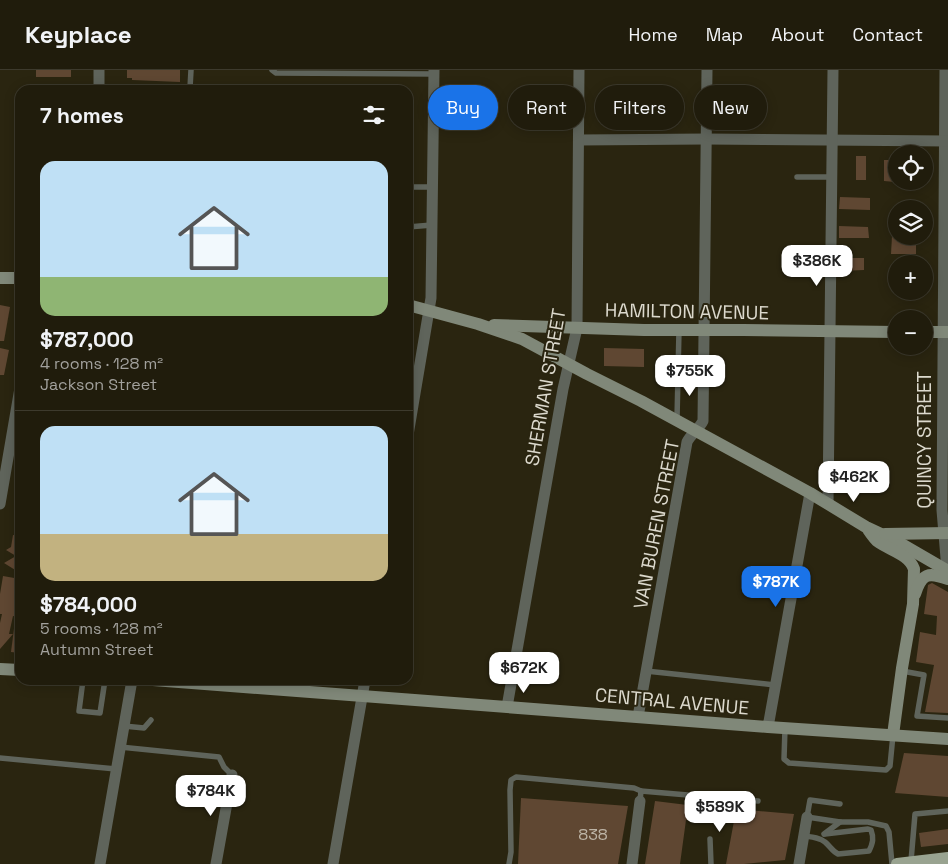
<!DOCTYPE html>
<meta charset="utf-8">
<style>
body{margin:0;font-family:"Space Grotesk",sans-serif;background:#282515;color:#f1f3f6;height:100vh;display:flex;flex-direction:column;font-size:19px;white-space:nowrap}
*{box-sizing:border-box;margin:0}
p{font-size:16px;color:#a2a19d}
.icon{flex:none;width:28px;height:28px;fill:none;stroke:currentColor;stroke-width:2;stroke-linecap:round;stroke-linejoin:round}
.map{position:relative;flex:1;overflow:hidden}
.drawer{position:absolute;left:15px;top:15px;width:398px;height:600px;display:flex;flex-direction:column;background:#201c0c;border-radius:15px;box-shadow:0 2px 12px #0003,0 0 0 1px #3d3a2d}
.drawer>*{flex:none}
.banner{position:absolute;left:428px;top:15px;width:445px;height:45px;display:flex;gap:10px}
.tools{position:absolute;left:888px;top:75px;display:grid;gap:10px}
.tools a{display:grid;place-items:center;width:45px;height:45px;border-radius:50%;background:#201c0c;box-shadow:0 2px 12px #0003,0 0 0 1px #3d3a2d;font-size:25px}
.price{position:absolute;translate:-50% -42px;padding:0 11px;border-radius:10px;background:#fff;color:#222;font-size:16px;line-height:32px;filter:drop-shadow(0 1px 2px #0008)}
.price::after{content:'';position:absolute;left:50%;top:30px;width:15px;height:11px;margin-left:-8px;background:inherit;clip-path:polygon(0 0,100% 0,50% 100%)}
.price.active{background:#1a73e8;color:#fff}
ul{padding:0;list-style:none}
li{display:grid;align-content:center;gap:10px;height:265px;padding:0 25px}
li+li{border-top:1px solid #3d3a2d}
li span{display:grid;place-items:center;height:155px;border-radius:15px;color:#555}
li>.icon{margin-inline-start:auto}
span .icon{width:90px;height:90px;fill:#fffc;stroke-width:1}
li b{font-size:21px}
h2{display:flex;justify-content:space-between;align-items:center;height:60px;padding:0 25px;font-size:21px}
.chip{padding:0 18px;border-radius:22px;background:#201c0c;box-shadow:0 2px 12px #0003,0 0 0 1px #3d3a2d;font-size:18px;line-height:45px}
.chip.active{background:#1a73e8;color:#fff}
header{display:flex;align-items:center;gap:30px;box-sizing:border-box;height:70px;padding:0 25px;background:#201c0c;border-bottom:1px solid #3d3a2d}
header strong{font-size:24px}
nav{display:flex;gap:28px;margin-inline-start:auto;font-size:18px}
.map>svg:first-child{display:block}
.building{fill:#5f4732}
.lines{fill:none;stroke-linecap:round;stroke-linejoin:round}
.lane{stroke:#5f645b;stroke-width:5.5}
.street{stroke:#5f645b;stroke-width:11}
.secondary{stroke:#808879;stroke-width:12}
.primary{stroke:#99a390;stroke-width:12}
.labels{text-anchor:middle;stroke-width:4;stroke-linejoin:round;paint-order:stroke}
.number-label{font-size:16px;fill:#bdb4a6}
.street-label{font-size:19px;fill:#dcd9cd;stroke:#2a2510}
</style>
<header>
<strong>Keyplace</strong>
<nav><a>Home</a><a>Map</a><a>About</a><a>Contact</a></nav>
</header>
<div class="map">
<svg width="948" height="794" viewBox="0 0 948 794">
<rect width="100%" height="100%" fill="#2a2510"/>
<g class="building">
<rect x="36" y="0" width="35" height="7"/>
<polygon points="127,0 180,0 180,12 132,10 132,8 127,8"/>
<rect x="856" y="86" width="10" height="24"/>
<polygon points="884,90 895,90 895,112 884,111"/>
<polygon points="840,127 870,128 870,140 839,139"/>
<polygon points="839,156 868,157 869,168 839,168"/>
<polygon points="892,166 916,166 916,184 891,184"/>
<polygon points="841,188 864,188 864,200 841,201"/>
<polygon points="0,235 10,237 4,271 0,271"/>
<polygon points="0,278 9,280 4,305 0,305"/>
<polygon points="604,278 644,279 644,297 604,296"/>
<polygon points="13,465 20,466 20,503 4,493 16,486 6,480 11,477"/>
<polygon points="3,506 20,509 20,534 18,547 13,546 9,564 13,564 0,579 0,553 2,544 0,544 0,524"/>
<polygon points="932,513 948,522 948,643 925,642 934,595 916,592 920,562 936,565 937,546 924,544 928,515"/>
<polygon points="15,551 20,551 20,583 11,582"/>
<polygon points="904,683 948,686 948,727 895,723"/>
<polygon points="521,728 628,736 618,794 518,794"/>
<polygon points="655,731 736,741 736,739 794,744 785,790 744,794 726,794 734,751 686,750 680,794 645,794"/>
<polygon points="948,759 948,774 921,777 919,763"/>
</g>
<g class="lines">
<g class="lane">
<polyline points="272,0 276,3 434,4"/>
<polyline points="189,20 190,18 191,0"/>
<polyline points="797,107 831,107"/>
<polyline points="408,117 433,117"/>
<polyline points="408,157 432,155"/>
<polyline points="677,349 679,260"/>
<polyline points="646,601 775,615"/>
<polyline points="902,601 924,605 917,646 948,648"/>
<polyline points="83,610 79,641 100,643 105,610"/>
<polyline points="124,656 144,658 151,650"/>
<polyline points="785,658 784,689 789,693 886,700 890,696 893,665"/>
<polyline points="120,677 219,687 224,697 232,705"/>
<polyline points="0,688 116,699"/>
<polyline points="641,721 758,731"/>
<polyline points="840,734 810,730 807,747 840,752"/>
<polyline points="824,764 840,752 868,752 886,756 889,762 892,794"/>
<path d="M 804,766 C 812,767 818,767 825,772 C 830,776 832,781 838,784 L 869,781 C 873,773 874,768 871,760 L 868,759 L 825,764"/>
<polyline points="710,769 711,794"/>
<polyline points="911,791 915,744 948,741"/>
<polyline points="509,794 511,782 510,720 511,710 516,707 634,718 641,721 640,731"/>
</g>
<g class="street">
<polyline points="945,0 942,440 947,500"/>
<polyline points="99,20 99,0"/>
<polyline points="579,70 706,69 948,71"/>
<polyline points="408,365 431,228 434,0"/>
<polyline points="0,434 20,318"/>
<polyline points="828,434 833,0"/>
<polyline points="507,637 563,319 577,258 579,0"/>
<path d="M 638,647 L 687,372 C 691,364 699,359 703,351 L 707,0"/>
<polyline points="768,657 810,423"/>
<polyline points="100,794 132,610"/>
<polyline points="216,794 232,705"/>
<polyline points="333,794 365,610"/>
<polyline points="632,794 640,731"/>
<polyline points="799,794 807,747"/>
</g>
<g class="secondary">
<polyline points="0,208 20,208"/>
<polyline points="408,235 478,254 522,269 587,304 641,331 810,423 866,457 898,472 948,501"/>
<polyline points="494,255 644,260 743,260 896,262"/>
<polyline points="924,262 948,262"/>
<path d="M 869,461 C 872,465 874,468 877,471 C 889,480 909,484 914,499 L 913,534 L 902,598 L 893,665"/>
<polyline points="885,464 948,463"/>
<path d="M 915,524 C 922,503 928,502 948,509"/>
<polyline points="0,599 20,600"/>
<polyline points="153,610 768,657 948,669"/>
</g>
<polyline class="primary" points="897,794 948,788"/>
</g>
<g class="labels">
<g class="number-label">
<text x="593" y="770">838</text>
</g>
<g class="street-label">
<text transform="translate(687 241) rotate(1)" y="7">HAMILTON AVENUE</text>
<text transform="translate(545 317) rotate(-80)" y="7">SHERMAN STREET</text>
<text transform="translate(924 370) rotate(-90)" y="7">QUINCY STREET</text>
<text transform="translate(656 454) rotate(-79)" y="7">VAN BUREN STREET</text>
<text transform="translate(672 631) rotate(5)" y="7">CENTRAL AVENUE</text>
</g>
</g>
</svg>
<div class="tools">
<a><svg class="icon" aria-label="locate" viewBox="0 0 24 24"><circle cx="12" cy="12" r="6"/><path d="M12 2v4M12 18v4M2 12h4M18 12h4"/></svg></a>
<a><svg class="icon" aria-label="layers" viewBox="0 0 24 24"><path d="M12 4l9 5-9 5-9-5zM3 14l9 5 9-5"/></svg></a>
<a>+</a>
<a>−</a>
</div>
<b class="price" style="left:817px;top:217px">$386K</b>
<b class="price" style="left:690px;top:327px">$755K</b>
<b class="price" style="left:854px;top:433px">$462K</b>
<b class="price active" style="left:776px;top:538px">$787K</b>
<b class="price" style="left:524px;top:624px">$672K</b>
<b class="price" style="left:211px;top:747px">$784K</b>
<b class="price" style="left:720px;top:763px">$589K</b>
<div class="banner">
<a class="chip active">Buy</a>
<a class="chip">Rent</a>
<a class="chip">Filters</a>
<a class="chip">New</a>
</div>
<section class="drawer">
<h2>7 homes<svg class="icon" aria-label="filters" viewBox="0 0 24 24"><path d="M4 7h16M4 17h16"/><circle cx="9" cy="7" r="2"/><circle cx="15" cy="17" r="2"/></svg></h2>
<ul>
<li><span style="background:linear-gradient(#bfe0f5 75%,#8fb573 0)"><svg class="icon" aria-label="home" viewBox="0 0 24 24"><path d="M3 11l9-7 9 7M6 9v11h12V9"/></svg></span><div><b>$787,000</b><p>4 rooms · 128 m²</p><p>Jackson Street</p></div></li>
<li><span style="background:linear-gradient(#bfe0f5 70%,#c2b280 0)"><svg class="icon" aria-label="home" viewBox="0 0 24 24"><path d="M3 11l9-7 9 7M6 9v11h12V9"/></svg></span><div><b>$784,000</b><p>5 rooms · 128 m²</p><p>Autumn Street</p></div></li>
</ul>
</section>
</div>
